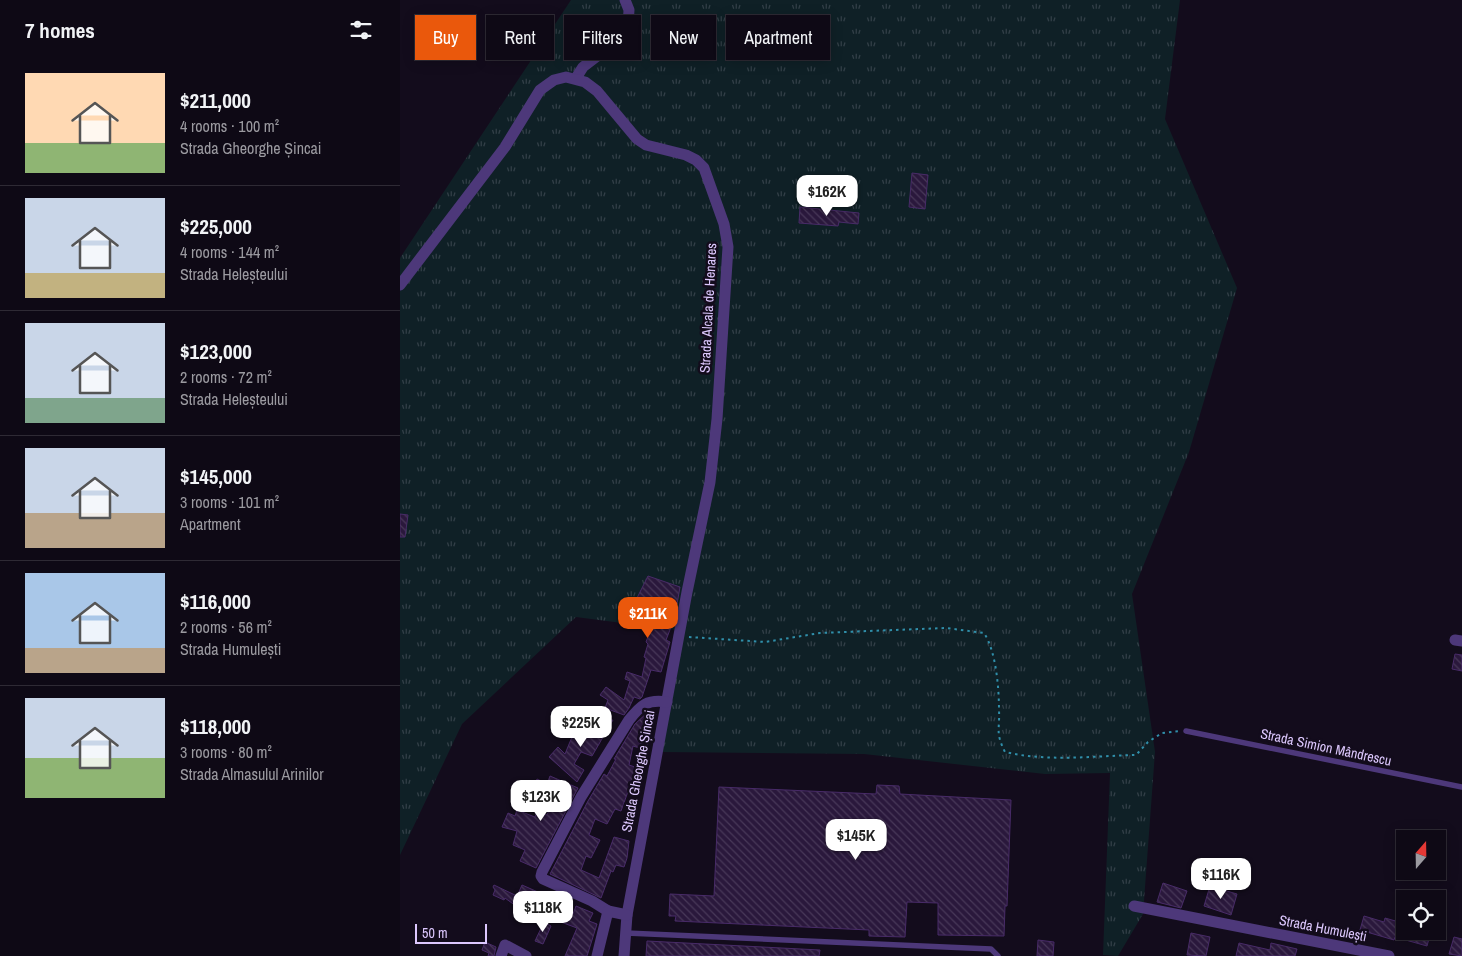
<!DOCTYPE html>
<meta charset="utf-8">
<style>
body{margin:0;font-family:"Archivo Narrow",sans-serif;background:#1c1722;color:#f1f3f6;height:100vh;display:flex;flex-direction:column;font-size:19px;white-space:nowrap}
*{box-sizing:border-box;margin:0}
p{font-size:16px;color:#9b9aa0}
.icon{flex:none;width:28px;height:28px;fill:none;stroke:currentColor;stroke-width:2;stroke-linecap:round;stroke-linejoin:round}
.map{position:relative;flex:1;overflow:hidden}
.sheet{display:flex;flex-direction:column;background:#0e0915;width:400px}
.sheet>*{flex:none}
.guide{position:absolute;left:15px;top:15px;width:475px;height:45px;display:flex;gap:10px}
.needle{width:32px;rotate:20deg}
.controls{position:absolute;left:996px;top:830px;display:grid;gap:10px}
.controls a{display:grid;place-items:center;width:50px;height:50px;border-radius:0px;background:#0e0915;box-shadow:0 2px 12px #0003,0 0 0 1px #2e2a34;font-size:25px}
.scale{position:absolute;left:15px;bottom:12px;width:72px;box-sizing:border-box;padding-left:5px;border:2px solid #ddc8fe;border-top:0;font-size:14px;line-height:18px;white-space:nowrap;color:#ddc8fe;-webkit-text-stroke:4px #130c1c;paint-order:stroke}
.price{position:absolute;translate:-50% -42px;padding:0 11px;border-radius:10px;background:#fff;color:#222;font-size:16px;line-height:32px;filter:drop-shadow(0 1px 2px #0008)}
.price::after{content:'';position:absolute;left:50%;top:30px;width:15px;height:11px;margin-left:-8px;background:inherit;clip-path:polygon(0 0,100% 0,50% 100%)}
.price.selected{background:#ea580c;color:#fff}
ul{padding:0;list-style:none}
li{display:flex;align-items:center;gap:15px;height:125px;padding:0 25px}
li+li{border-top:1px solid #2e2a34}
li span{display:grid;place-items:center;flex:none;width:140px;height:100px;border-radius:0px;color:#555}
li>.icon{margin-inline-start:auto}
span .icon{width:60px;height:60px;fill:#fffc;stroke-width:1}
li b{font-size:21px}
h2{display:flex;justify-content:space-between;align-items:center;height:60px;padding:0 25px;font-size:21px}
.chip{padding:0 18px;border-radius:0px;background:#0e0915;box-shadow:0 2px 12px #0003,0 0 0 1px #2e2a34;font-size:18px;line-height:45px}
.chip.selected{background:#ea580c;color:#fff}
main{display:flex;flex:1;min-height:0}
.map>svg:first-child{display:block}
.grass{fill:url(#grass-tufts)}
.building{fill:url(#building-back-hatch);stroke:#482b68}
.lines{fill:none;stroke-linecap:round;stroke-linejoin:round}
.path{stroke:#308faa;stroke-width:2;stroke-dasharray:2.5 4;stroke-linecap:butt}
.service{stroke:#4d387a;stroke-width:5.5}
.minor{stroke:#4d387a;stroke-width:11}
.labels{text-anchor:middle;stroke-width:5;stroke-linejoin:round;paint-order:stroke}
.street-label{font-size:14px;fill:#ddc8fe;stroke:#130c1c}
</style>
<main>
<section class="sheet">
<h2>7 homes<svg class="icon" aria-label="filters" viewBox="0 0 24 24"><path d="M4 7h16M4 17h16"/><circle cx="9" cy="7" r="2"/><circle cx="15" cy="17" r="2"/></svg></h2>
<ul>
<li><span style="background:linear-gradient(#ffd9b3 70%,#8fb573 0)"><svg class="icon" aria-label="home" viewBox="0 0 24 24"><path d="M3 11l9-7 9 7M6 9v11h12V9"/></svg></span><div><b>$211,000</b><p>4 rooms · 100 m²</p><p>Strada Gheorghe Șincai</p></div></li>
<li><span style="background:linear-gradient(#c9d6e8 75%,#c2b280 0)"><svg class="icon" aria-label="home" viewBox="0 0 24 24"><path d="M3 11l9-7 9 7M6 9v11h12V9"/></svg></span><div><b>$225,000</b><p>4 rooms · 144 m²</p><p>Strada Heleșteului</p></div></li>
<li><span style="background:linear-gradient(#c9d6e8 75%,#7fa58c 0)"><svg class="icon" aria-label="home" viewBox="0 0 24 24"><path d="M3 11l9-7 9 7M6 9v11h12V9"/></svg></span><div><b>$123,000</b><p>2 rooms · 72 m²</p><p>Strada Heleșteului</p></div></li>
<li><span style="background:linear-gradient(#c9d6e8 65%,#b9a48a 0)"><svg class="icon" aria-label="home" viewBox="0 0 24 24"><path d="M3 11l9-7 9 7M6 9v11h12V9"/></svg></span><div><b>$145,000</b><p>3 rooms · 101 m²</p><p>Apartment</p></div></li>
<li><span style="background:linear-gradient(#a9c7e8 75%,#b9a48a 0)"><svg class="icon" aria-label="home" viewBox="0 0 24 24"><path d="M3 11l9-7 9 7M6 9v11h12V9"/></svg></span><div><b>$116,000</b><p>2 rooms · 56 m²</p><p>Strada Humulești</p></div></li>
<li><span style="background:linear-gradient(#c9d6e8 60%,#8fb573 0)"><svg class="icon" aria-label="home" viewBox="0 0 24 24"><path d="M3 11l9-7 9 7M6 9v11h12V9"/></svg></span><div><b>$118,000</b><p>3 rooms · 80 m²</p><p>Strada Almasulul Arinilor</p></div></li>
</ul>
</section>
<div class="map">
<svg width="1062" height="956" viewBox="0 0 1062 956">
<defs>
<pattern id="grass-tufts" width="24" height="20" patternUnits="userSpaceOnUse" patternTransform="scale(1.25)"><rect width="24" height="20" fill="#0f2026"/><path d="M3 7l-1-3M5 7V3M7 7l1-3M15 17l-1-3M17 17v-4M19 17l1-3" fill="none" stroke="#323f47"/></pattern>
<pattern id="building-back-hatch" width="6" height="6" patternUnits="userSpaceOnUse" patternTransform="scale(1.25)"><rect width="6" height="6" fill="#2a183c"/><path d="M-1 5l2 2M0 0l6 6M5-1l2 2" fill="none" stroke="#483859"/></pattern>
</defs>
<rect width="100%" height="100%" fill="#130c1c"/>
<polygon class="grass" points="171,0 780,0 765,119 837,288 789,452 732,594 755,752 743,914 718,956 703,955 710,773 645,774 464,754 262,752 284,631 176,617 62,724 0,855 0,258"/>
<g class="building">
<polygon points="512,173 528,175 525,209 509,207"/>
<polygon points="400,207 459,213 458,224 439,222 438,226 399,223"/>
<polygon points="0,514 8,515 5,537 0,537"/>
<polygon points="248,576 280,587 277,604 272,602 267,620 273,622 266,640 270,642 261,672 251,670 242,697 240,699 234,697 229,708 224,715 205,708 208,700 200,695 206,687 224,700 230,681 225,679 227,672 242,677 246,658 244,657 248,644 246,642 253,623 244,619 230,618 231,610"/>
<polygon points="1055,654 1062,655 1062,671 1052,669"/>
<polygon points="248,712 256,714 246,750 233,746 229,765 235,767 232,787 230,786 221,811 215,809 207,824 195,819 189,835 200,840 191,858 186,856 181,870 199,878 214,837 229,841 227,858 224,867 216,865 213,872 211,871 201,898 150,874 188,801 204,774 207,776 216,759 214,759 235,724"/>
<polygon points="213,720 192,756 181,752 174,764 184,770 177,782 149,757 158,747 165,754 174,732 187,738 186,722"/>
<polygon points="150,776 178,788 136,868 120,861 125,850 113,845 117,831 102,827 108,813 115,816 117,810 135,817 137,811 147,815 155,796 134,786 137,779 147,784"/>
<polygon points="477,785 499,786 500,794 611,800 607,906 605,906 604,936 538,935 538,903 507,902 505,937 469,936 469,930 275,921 276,916 269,916 270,894 314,896 319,787 476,794"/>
<polygon points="763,883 787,891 781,908 757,902"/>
<polygon points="94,885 117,896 122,885 138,892 135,899 126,895 120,909 105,898 104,900 93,895 95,890 93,887"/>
<polygon points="810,886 837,894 831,915 804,906"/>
<polygon points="176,906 193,913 189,921 197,924 187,956 165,956 177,928 158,921 162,910 173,914"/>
<polygon points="964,916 984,922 985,918 999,922 997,931 1031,931 1027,946 995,937 994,940 960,930"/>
<polygon points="144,922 151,926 143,944 135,941"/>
<polygon points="791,933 810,937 806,956 787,955"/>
<polygon points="1054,937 1062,939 1062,956 1049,954"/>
<polygon points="638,940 654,942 653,956 637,956"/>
<polygon points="247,941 420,950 419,956 246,956"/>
<polygon points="85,942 96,947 94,956 88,956 89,953 82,950"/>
<polygon points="839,943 870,950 871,943 897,949 895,956 836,956"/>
</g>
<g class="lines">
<path class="path" d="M 289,637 L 365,642 L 420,633 L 493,630 L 546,628 L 584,633 C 596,651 599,688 599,710 C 600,730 595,732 605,752 C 647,762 693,756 736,755 L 748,742 L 762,733 L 780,731"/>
<g class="service">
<polyline points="786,731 1062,787"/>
<polyline points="226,933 591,949 598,956"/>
</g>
<g class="minor">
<polyline points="176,78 183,67 221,38 228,25 229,10 225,0"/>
<polyline points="0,285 105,147 140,90 154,80 166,77 185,82 197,91 237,139 246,145 286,155 296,160 304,168 324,224 328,247 317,419 310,482 287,592 227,915 224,956"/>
<polyline points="1055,640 1062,641"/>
<polyline points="734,906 989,956"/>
<path d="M 208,911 L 192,901 L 143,879 L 141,876 L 142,872 L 181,797 L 229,720 C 241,705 247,699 267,702"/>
<polyline points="101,956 105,945 126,956"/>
<polyline points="197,956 208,911 227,915"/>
</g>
</g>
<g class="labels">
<g class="street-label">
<text transform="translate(308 308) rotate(-87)" y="5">Strada Alcala de Henares</text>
<text transform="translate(926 747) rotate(12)" y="5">Strada Simion Mândrescu</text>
<text transform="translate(238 771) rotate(-79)" y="5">Strada Gheorghe Șincai</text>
<text transform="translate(923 928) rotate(11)" y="5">Strada Humulești</text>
</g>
</g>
</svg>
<div class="controls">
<a><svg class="needle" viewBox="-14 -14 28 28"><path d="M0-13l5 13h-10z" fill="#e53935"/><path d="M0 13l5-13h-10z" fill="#9b9aa0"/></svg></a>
<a><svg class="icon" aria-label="locate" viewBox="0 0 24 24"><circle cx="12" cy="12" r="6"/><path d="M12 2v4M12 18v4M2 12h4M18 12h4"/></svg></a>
</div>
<div class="scale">50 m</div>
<b class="price" style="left:427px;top:217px">$162K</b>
<b class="price selected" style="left:248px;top:639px">$211K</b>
<b class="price" style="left:181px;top:748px">$225K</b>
<b class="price" style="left:141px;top:822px">$123K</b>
<b class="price" style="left:456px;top:861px">$145K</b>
<b class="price" style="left:821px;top:900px">$116K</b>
<b class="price" style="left:143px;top:933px">$118K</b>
<div class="guide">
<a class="chip selected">Buy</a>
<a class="chip">Rent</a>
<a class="chip">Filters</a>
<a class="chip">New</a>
<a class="chip">Apartment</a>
</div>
</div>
</main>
